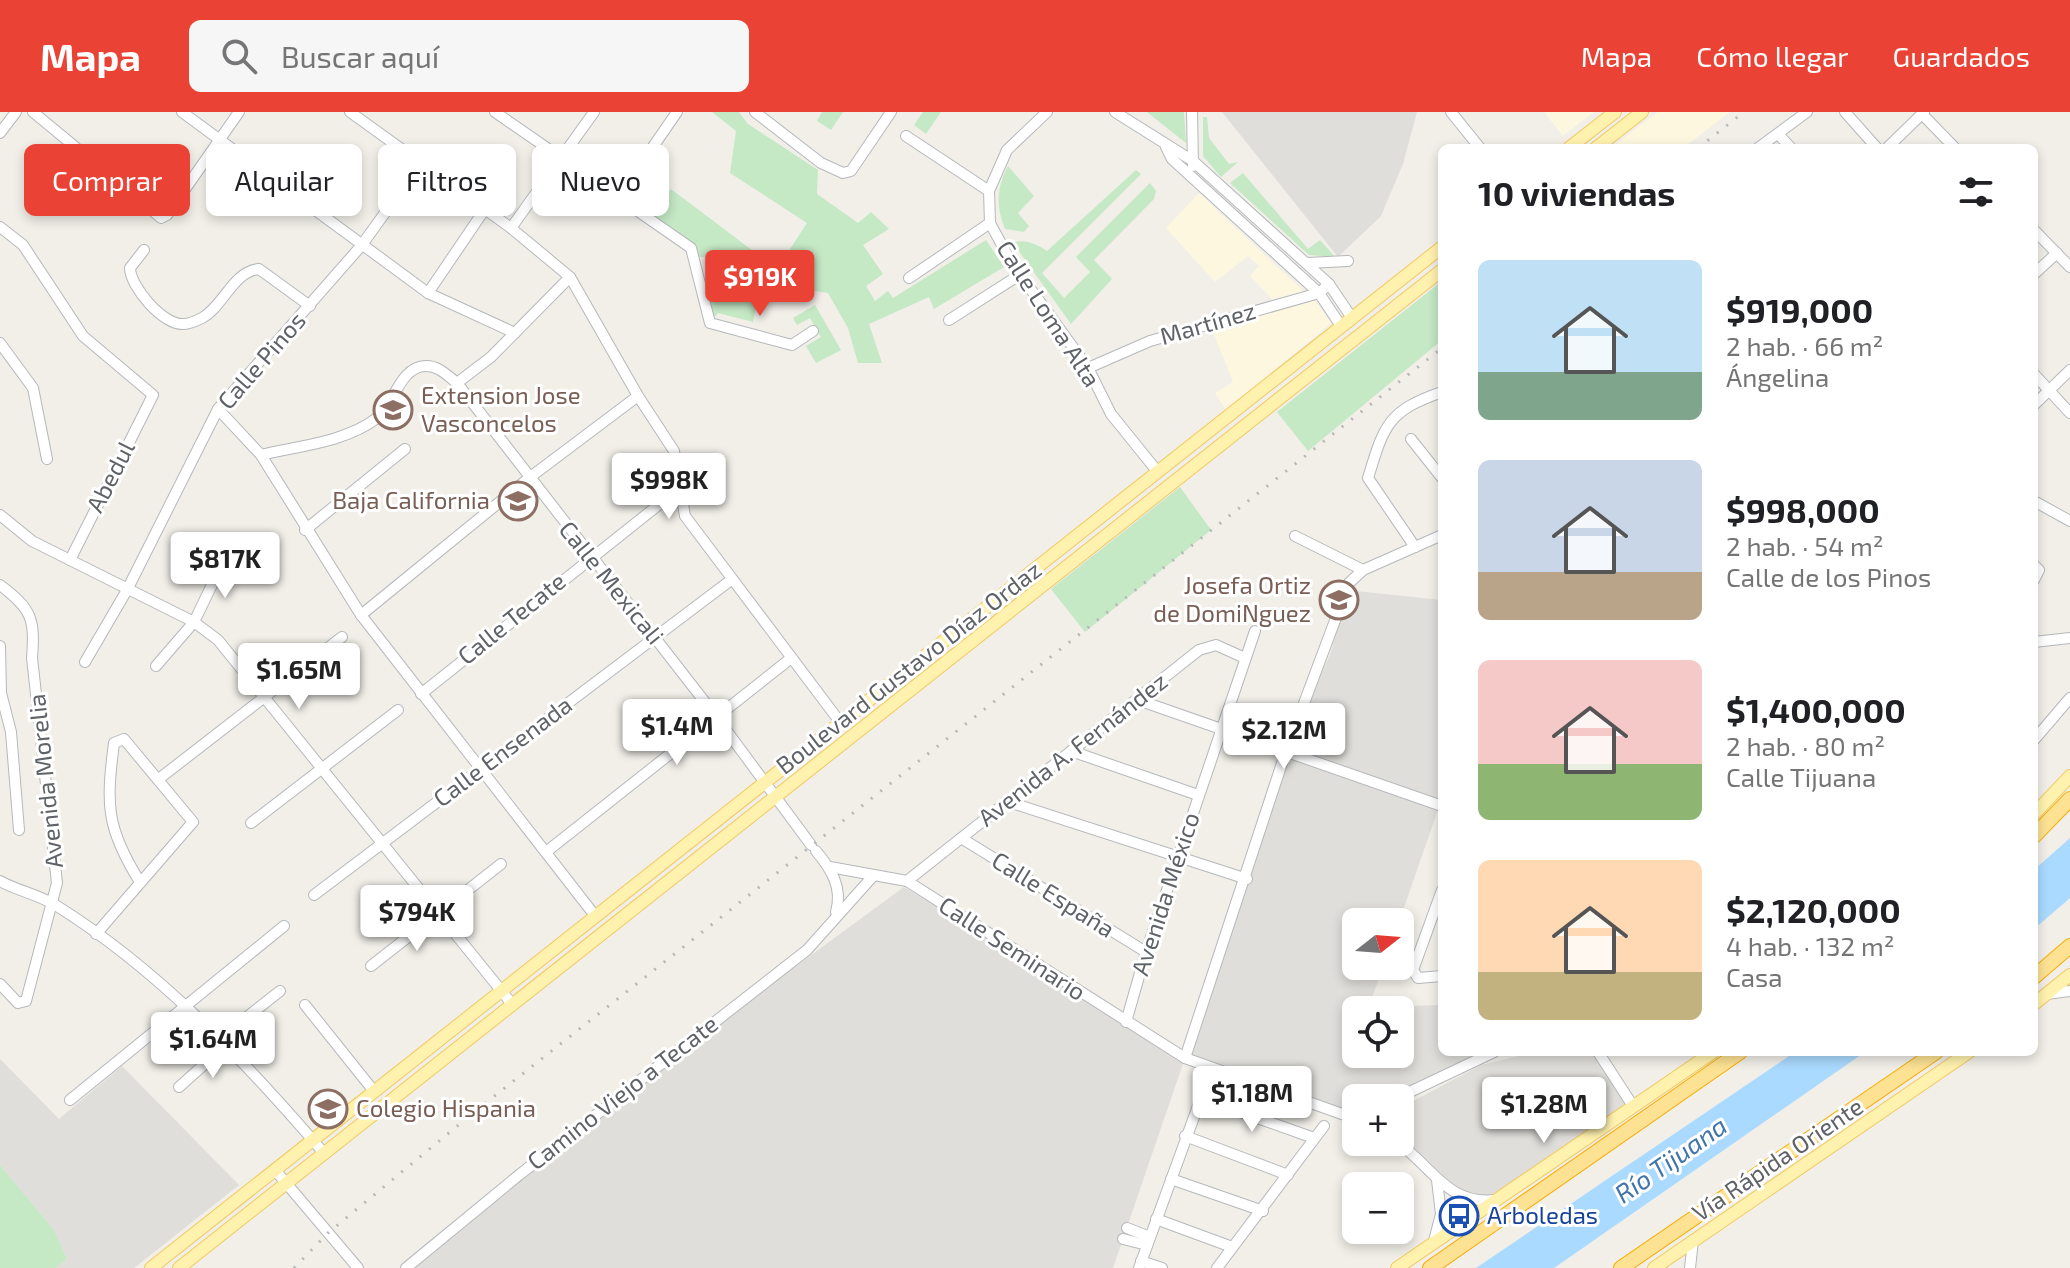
<!DOCTYPE html>
<html lang="es">
<meta charset="utf-8">
<style>
body{margin:0;font-family:"Exo 2",sans-serif;background:#f6f6f6;color:#202124;height:100vh;display:flex;flex-direction:column;font-size:30px;white-space:nowrap}
*{box-sizing:border-box;margin:0}
p{font-size:26px;color:#757577}
.icon{flex:none;width:44px;height:44px;fill:none;stroke:currentColor;stroke-width:2;stroke-linecap:round;stroke-linejoin:round}
.map{position:relative;flex:1;overflow:hidden}
.panel{position:absolute;left:1438px;top:32px;width:600px;height:912px;display:flex;flex-direction:column;background:#fff;border-radius:12px;box-shadow:0 4px 12px #0003}
.panel>*{flex:none}
.guide{position:absolute;left:24px;top:32px;width:760px;height:72px;display:flex;gap:16px}
.needle{width:52px;rotate:73deg}
.controls{position:absolute;left:1342px;top:796px;display:grid;gap:16px}
.controls a{display:grid;place-items:center;width:72px;height:72px;border-radius:12px;background:#fff;box-shadow:0 4px 12px #0003;font-size:40px}
.price{position:absolute;translate:-50% -68px;padding:0 18px;border-radius:8px;background:#fff;color:#222;font-size:26px;line-height:52px;filter:drop-shadow(0 2px 4px #0008)}
.price::after{content:'';position:absolute;left:50%;top:48px;width:24px;height:18px;margin-left:-12px;background:inherit;clip-path:polygon(0 0,100% 0,50% 100%)}
.price.on{background:#ea4335;color:#fff}
ul{padding:0;list-style:none}
li{display:flex;align-items:center;gap:24px;height:200px;padding:0 40px}
li span{display:grid;place-items:center;flex:none;width:224px;height:160px;border-radius:12px;color:#555}
li>.icon{margin-inline-start:auto}
span .icon{width:96px;height:96px;fill:#fffc;stroke-width:1}
li b{font-size:34px}
h2{display:flex;justify-content:space-between;align-items:center;height:96px;padding:0 40px;font-size:34px}
.tag{padding:0 28px;border-radius:12px;background:#fff;box-shadow:0 4px 12px #0003;font-size:28px;line-height:72px}
.tag.on{background:#ea4335;color:#fff}
header{display:flex;align-items:center;gap:48px;box-sizing:border-box;height:112px;padding:0 40px;background:#ea4335;color:#fff}
header strong{font-size:38px}
nav{display:flex;gap:44px;margin-inline-start:auto;font-size:28px}
.search{width:560px;height:72px;background:#f6f6f6;display:flex;align-items:center;gap:20px;box-sizing:border-box;padding:0 28px;border-radius:12px;color:#757577;font-size:30px}
.map>svg:first-child{display:block}
.commercial{fill:#fef7e0}
.industrial{fill:#e0deda;fill-rule:evenodd}
.green{fill:#c5e8c5}
.water{fill:#aadaff}
.lines{fill:none;stroke-linecap:round;stroke-linejoin:round}
.minor-casing{stroke:#b5b8bc;stroke-width:12}
.major-casing{stroke:#f2c960;stroke-width:14}
.highway-casing{stroke:#f9ab00;stroke-width:16}
.minor{stroke:#fff;stroke-width:10}
.major{stroke:#fff2af;stroke-width:12}
.highway{stroke:#fde293;stroke-width:14}
.rail{stroke:#b6b7b8;stroke-width:3;stroke-dasharray:2 10;stroke-linecap:butt}
.labels{text-anchor:middle;stroke-width:6;stroke-linejoin:round;paint-order:stroke}
.street-label{font-size:24px;fill:#5f6368;stroke:#fff}
.education-label{font-size:24px;fill:#785e54;stroke:#fff;text-anchor:start}
.transit-label{font-size:24px;fill:#164399;stroke:#fff;text-anchor:start}
.water-label{font-size:26px;font-style:italic;fill:#4174aa;stroke:#fff}
</style>
<header>
<strong>Mapa</strong>
<div class="search"><svg class="icon" aria-label="search" viewBox="0 0 24 24"><circle cx="10" cy="10" r="6"/><path d="M15 15l6 6"/></svg>Buscar aquí</div>
<nav><a>Mapa</a><a>Cómo llegar</a><a>Guardados</a></nav>
</header>
<div class="map">
<svg width="2070" height="1156" viewBox="0 0 2070 1156">
<rect width="100%" height="100%" fill="#f1efe8"/>
<g class="commercial">
<polygon points="1544,0 1594,0 1563,24"/>
<polygon points="1658,0 1730,0 1683,36 1611,36"/>
<polygon points="1199,81 1304,180 1272,187 1250,164 1259,154 1248,144 1215,170 1166,116"/>
<polygon points="1315,189 1331,211 1226,298 1215,281 1233,270 1211,215"/>
</g>
<g class="industrial">
<polygon points="1222,0 1417,0 1403,52 1381,104 1338,145"/>
<path d="M 1346,478 L 1442,488 L 1442,686 L 1399,810 L 1356,810 L 1356,854 L 1383,854 L 1369,895 L 1442,893 L 1442,940 L 1494,940 L 1397,986 L 1356,986 L 1356,1007 L 1185,946 L 1113,1156 L 413,1156 L 654,958 L 904,775 L 1186,944 L 1285,642 L 1331,540 ZM 1356,898 L 1400,898 L 1400,942 L 1356,942 Z"/>
<polygon points="1536,940 1598,940 1633,994 1494,1088 1466,1088 1400,1030 1400,996 1481,953"/>
<polygon points="0,947 59,1007 122,954 239,1073 134,1156 56,1156 67,1147 54,1118 0,1053"/>
</g>
<g class="green">
<polygon points="712,0 739,0 748,12 818,58 817,82 858,111 871,100 889,117 863,133 883,162 866,174 875,189 888,179 893,186 986,128 1004,155 934,197 929,185 869,212 882,251 858,251 848,216 828,181 737,168 733,145 694,145 649,106 671,77 777,157 807,111 730,61 736,19"/>
<polygon points="822,0 843,0 831,18 817,9"/>
<polygon points="923,0 941,0 926,22 914,13"/>
<polygon points="1147,0 1184,0 1186,31"/>
<polygon points="1203,5 1207,5 1209,26 1229,52 1238,50 1221,65 1203,44"/>
<path d="M 1008,54 L 1034,84 L 1018,101 L 1029,114 L 1024,120 L 1005,117 C 996,93 996,78 1008,54 Z"/>
<path d="M 1136,58 L 1141,62 L 1042,161 L 1064,186 L 1090,160 L 1076,145 L 1150,71 L 1156,79 L 1154,87 L 1094,148 L 1112,167 L 1071,212 L 1013,131 C 1023,126 1039,133 1047,139 Z"/>
<polygon points="1243,61 1308,137 1320,128 1335,145 1309,143 1230,71"/>
<polygon points="1442,169 1442,228 1308,339 1277,300"/>
<polygon points="705,177 757,188 753,210 718,201 713,207"/>
<polygon points="815,193 841,238 816,251 806,234 821,225 810,206 797,213 793,206"/>
<polygon points="1180,375 1211,418 1085,520 1051,477"/>
<polygon points="0,1053 54,1118 67,1147 56,1156 0,1156"/>
</g>
<g class="water">
<polygon points="2070,726 2070,786 2034,817 2034,758"/>
<polygon points="1795,940 1865,940 1554,1156 1476,1156"/>
</g>
<g class="lines">
<g class="minor-casing">
<g id="minor">
<polyline points="33,0 161,106 167,103 239,0"/>
<polyline points="182,0 428,181 515,221"/>
<polyline points="350,0 511,116 570,165 638,284 674,339 685,404 840,610"/>
<polyline points="495,0 691,136 710,211 792,233 813,219"/>
<polyline points="755,0 821,51 843,61 851,59 891,0"/>
<polyline points="1047,0 1007,38 989,79 990,111 1011,150 1088,256 1111,302 1157,359"/>
<polyline points="1115,0 1193,49 1329,172 1352,206"/>
<polyline points="1192,0 1193,54"/>
<polyline points="1451,0 1480,36"/>
<polyline points="1845,0 1877,36"/>
<polyline points="1922,2 1955,36"/>
<polyline points="0,21 16,0"/>
<polyline points="1778,22 1791,36"/>
<polyline points="906,24 989,79"/>
<polyline points="1166,35 1172,47 1319,181 1341,214"/>
<polyline points="1758,36 1807,0"/>
<polyline points="1887,36 1924,0"/>
<polyline points="619,84 677,0"/>
<polyline points="0,115 23,133 83,224 153,283 70,448"/>
<polyline points="511,116 594,0"/>
<polyline points="2034,118 2070,155"/>
<path d="M 144,138 L 130,156 C 130,174 163,214 184,212 C 189,212 198,208 202,206 C 224,194 232,160 259,157 L 310,194"/>
<polyline points="1307,151 1348,149"/>
<polyline points="2034,162 2057,141"/>
<polyline points="909,166 990,111"/>
<polyline points="428,181 485,97"/>
<polyline points="949,208 1021,162"/>
<polyline points="0,231 33,276 47,347"/>
<polyline points="1088,256 1150,229 1319,181 1329,172"/>
<polyline points="2034,262 2070,301"/>
<polyline points="457,271 491,245 570,165"/>
<polyline points="2034,293 2070,258"/>
<polyline points="218,297 261,343 361,503 596,805"/>
<polyline points="1411,327 1442,366"/>
<path d="M 261,343 C 298,334 346,330 377,306 C 394,292 400,255 425,254 C 438,253 448,264 457,271 L 715,603 L 811,733"/>
<polyline points="2034,389 2070,409"/>
<polyline points="0,403 32,429 194,510 218,528 512,892"/>
<polyline points="305,418 405,337"/>
<polyline points="1295,424 1363,458"/>
<path d="M 1415,435 L 1368,366 C 1384,314 1387,299 1442,280"/>
<polyline points="2034,453 2039,458 2034,468"/>
<path d="M 0,473 C 32,497 35,507 32,546 L 57,771 L 26,889 L 18,891 L 0,872"/>
<polyline points="361,503 529,366 638,284"/>
<polyline points="2034,530 2070,526"/>
<polyline points="0,534 1,581 11,620 19,718"/>
<polyline points="85,550 127,478 218,297 361,134 421,51"/>
<polyline points="156,554 194,510 223,450"/>
<polyline points="421,582 681,375"/>
<polyline points="1138,588 1442,694"/>
<polyline points="2034,628 2070,586"/>
<polyline points="1071,639 1198,683"/>
<polyline points="160,666 342,525"/>
<polyline points="1006,689 1247,767"/>
<polyline points="251,711 398,598"/>
<polyline points="961,726 1146,840"/>
<path d="M 816,739 C 831,757 843,775 836,800"/>
<polyline points="546,740 790,547"/>
<polyline points="830,755 907,769 1185,946 1356,1007"/>
<path d="M 0,769 C 18,779 40,783 57,794 C 159,858 245,949 323,1040"/>
<polyline points="907,769 1199,538 1216,533 1245,546"/>
<polyline points="1442,778 1413,858 1418,866 1442,864"/>
<polyline points="314,783 731,468"/>
<path d="M 96,822 L 193,710 L 124,627 L 114,631 C 106,693 106,716 140,770"/>
<polyline points="371,854 501,752"/>
<polyline points="2047,882 2070,879"/>
<polyline points="305,893 373,978"/>
<polyline points="1126,910 1146,840 1255,519"/>
<polyline points="219,927 280,879"/>
<polyline points="1598,940 1633,994"/>
<polyline points="1185,946 1285,642 1349,471 1363,458 1442,423"/>
<polyline points="179,975 225,934"/>
<polyline points="1201,986 1314,1026"/>
<polyline points="1397,986 1494,940"/>
<polyline points="70,988 284,814"/>
<polyline points="1185,1024 1288,1063"/>
<path d="M 1397,1030 C 1431,1053 1447,1093 1494,1088"/>
<polyline points="275,1058 358,1156"/>
<polyline points="1171,1067 1263,1099"/>
<polyline points="1156,1107 1232,1135"/>
<polyline points="1127,1116 1150,1125"/>
<polyline points="1123,1127 1147,1133"/>
<polyline points="1434,1129 1441,1102 1437,1068"/>
<polyline points="1141,1149 1162,1156"/>
<polyline points="406,1156 519,1063 807,838 874,763"/>
<polyline points="1139,1156 1206,972"/>
<polyline points="1217,1156 1324,1014"/>
<polyline points="1690,1156 1693,1128"/>
</g>
</g>
<g class="major-casing">
<g id="major">
<polyline points="1569,36 1615,0"/>
<polyline points="1596,36 1642,0"/>
<polyline points="2034,702 2070,664"/>
<polyline points="2034,892 2070,863"/>
<polyline points="151,1156 1442,135"/>
<polyline points="179,1156 1442,158"/>
<polyline points="1397,1156 1713,940"/>
<polyline points="1654,1156 1969,940"/>
</g>
</g>
<g class="highway-casing">
<g id="highway">
<polyline points="2034,724 2070,687"/>
<polyline points="2034,865 2070,834"/>
<polyline points="1430,1156 1740,940"/>
<polyline points="1621,1156 1936,940"/>
</g>
</g>
<use href="#minor" class="minor"/>
<use href="#major" class="major"/>
<use href="#highway" class="highway"/>
<g class="rail">
<polyline points="1698,36 1744,0"/>
<polyline points="294,1156 328,1121 473,1001 1442,236"/>
</g>
</g>
<defs>
<g id="university-ring" transform="scale(2)"><circle r="9.5" fill="#fff" stroke="#8d6e63" stroke-width="1.5"/><path d="M0-5L7-2L0 1L-7-2ZM-4 1L0 2.5L4 1V4Q0 6-4 4Z" fill="#8d6e63"/></g>
<g id="school-ring" transform="scale(2)"><circle r="9.5" fill="#fff" stroke="#8d6e63" stroke-width="1.5"/><path d="M0-5L7-2L0 1L-7-2ZM-4 1L0 2.5L4 1V4Q0 6-4 4Z" fill="#8d6e63"/></g>
<g id="bus-ring" transform="scale(2)"><circle r="9.5" fill="#fff" stroke="#1a4fb4" stroke-width="1.5"/><path d="M-5-6H5V4H4V6H2V4H-2V6H-4V4H-5ZM-3.5-4V0h7V-4ZM-3.5 1.2v1.5H-2V1.2ZM2 1.2v1.5H3.5V1.2Z" fill="#1a4fb4"/></g>
</defs>
<g fill-rule="evenodd">
<use href="#university-ring" x="393" y="298"/>
<use href="#school-ring" x="518" y="389"/>
<use href="#school-ring" x="1339" y="488"/>
<use href="#school-ring" x="328" y="997"/>
<use href="#bus-ring" x="1459" y="1104"/>
</g>
<g class="labels">
<g class="street-label">
<text transform="translate(1048 202) rotate(57)" y="8">Calle Loma Alta</text>
<text transform="translate(1208 212) rotate(-16)" y="8">Martínez</text>
<text transform="translate(262 249) rotate(-49)" y="8">Calle Pinos</text>
<text transform="translate(111 365) rotate(-63)" y="8">Abedul</text>
<text transform="translate(611 471) rotate(51)" y="8">Calle Mexicali</text>
<text transform="translate(512 507) rotate(-39)" y="8">Calle Tecate</text>
<text transform="translate(909 556) rotate(-38)" y="8">Boulevard Gustavo Díaz Ordaz</text>
<text transform="translate(1073 638) rotate(-38)" y="8">Avenida A. Fernández</text>
<text transform="translate(503 640) rotate(-37)" y="8">Calle Ensenada</text>
<text transform="translate(46 669) rotate(-96)" y="8">Avenida Morelia</text>
<text transform="translate(1166 782) rotate(-72)" y="8">Avenida México</text>
<text transform="translate(1053 783) rotate(32)" y="8">Calle España</text>
<text transform="translate(1012 837) rotate(33)" y="8">Calle Seminario</text>
<text transform="translate(623 981) rotate(-38)" y="8">Camino Viejo a Tecate</text>
<text transform="translate(1778 1048) rotate(-34)" y="8">Vía Rápida Oriente</text>
</g>
<g class="education-label">
<text x="421" y="292">Extension Jose<tspan x="421" dy="28">Vasconcelos</tspan></text>
<text x="490" y="397" text-anchor="end">Baja California</text>
<text x="1311" y="482" text-anchor="end">Josefa Ortiz<tspan x="1311" dy="28">de DomiNguez</tspan></text>
<text x="356" y="1005">Colegio Hispania</text>
</g>
<g class="transit-label">
<text x="1487" y="1112">Arboledas</text>
</g>
<g class="water-label">
<text transform="translate(1671 1048) rotate(-35)" y="9">Río Tijuana</text>
</g>
</g>
</svg>
<div class="controls">
<a><svg class="needle" viewBox="-14 -14 28 28"><path d="M0-13l5 13h-10z" fill="#e53935"/><path d="M0 13l5-13h-10z" fill="#757577"/></svg></a>
<a><svg class="icon" aria-label="locate" viewBox="0 0 24 24"><circle cx="12" cy="12" r="6"/><path d="M12 2v4M12 18v4M2 12h4M18 12h4"/></svg></a>
<a>+</a>
<a>−</a>
</div>
<b class="price on" style="left:760px;top:206px">$919K</b>
<b class="price" style="left:669px;top:409px">$998K</b>
<b class="price" style="left:225px;top:488px">$817K</b>
<b class="price" style="left:299px;top:599px">$1.65M</b>
<b class="price" style="left:677px;top:655px">$1.4M</b>
<b class="price" style="left:1284px;top:659px">$2.12M</b>
<b class="price" style="left:417px;top:841px">$794K</b>
<b class="price" style="left:213px;top:968px">$1.64M</b>
<b class="price" style="left:1252px;top:1022px">$1.18M</b>
<b class="price" style="left:1544px;top:1033px">$1.28M</b>
<div class="guide">
<a class="tag on">Comprar</a>
<a class="tag">Alquilar</a>
<a class="tag">Filtros</a>
<a class="tag">Nuevo</a>
</div>
<section class="panel">
<h2>10 viviendas<svg class="icon" aria-label="filters" viewBox="0 0 24 24"><path d="M4 7h16M4 17h16"/><circle cx="9" cy="7" r="2"/><circle cx="15" cy="17" r="2"/></svg></h2>
<ul>
<li><span style="background:linear-gradient(#bfe0f5 70%,#7fa58c 0)"><svg class="icon" aria-label="home" viewBox="0 0 24 24"><path d="M3 11l9-7 9 7M6 9v11h12V9"/></svg></span><div><b>$919,000</b><p>2 hab. · 66 m²</p><p>Ángelina</p></div></li>
<li><span style="background:linear-gradient(#c9d6e8 70%,#b9a48a 0)"><svg class="icon" aria-label="home" viewBox="0 0 24 24"><path d="M3 11l9-7 9 7M6 9v11h12V9"/></svg></span><div><b>$998,000</b><p>2 hab. · 54 m²</p><p>Calle de los Pinos</p></div></li>
<li><span style="background:linear-gradient(#f6c9c9 65%,#8fb573 0)"><svg class="icon" aria-label="home" viewBox="0 0 24 24"><path d="M3 11l9-7 9 7M6 9v11h12V9"/></svg></span><div><b>$1,400,000</b><p>2 hab. · 80 m²</p><p>Calle Tijuana</p></div></li>
<li><span style="background:linear-gradient(#ffd9b3 70%,#c2b280 0)"><svg class="icon" aria-label="home" viewBox="0 0 24 24"><path d="M3 11l9-7 9 7M6 9v11h12V9"/></svg></span><div><b>$2,120,000</b><p>4 hab. · 132 m²</p><p>Casa</p></div></li>
</ul>
</section>
</div>
